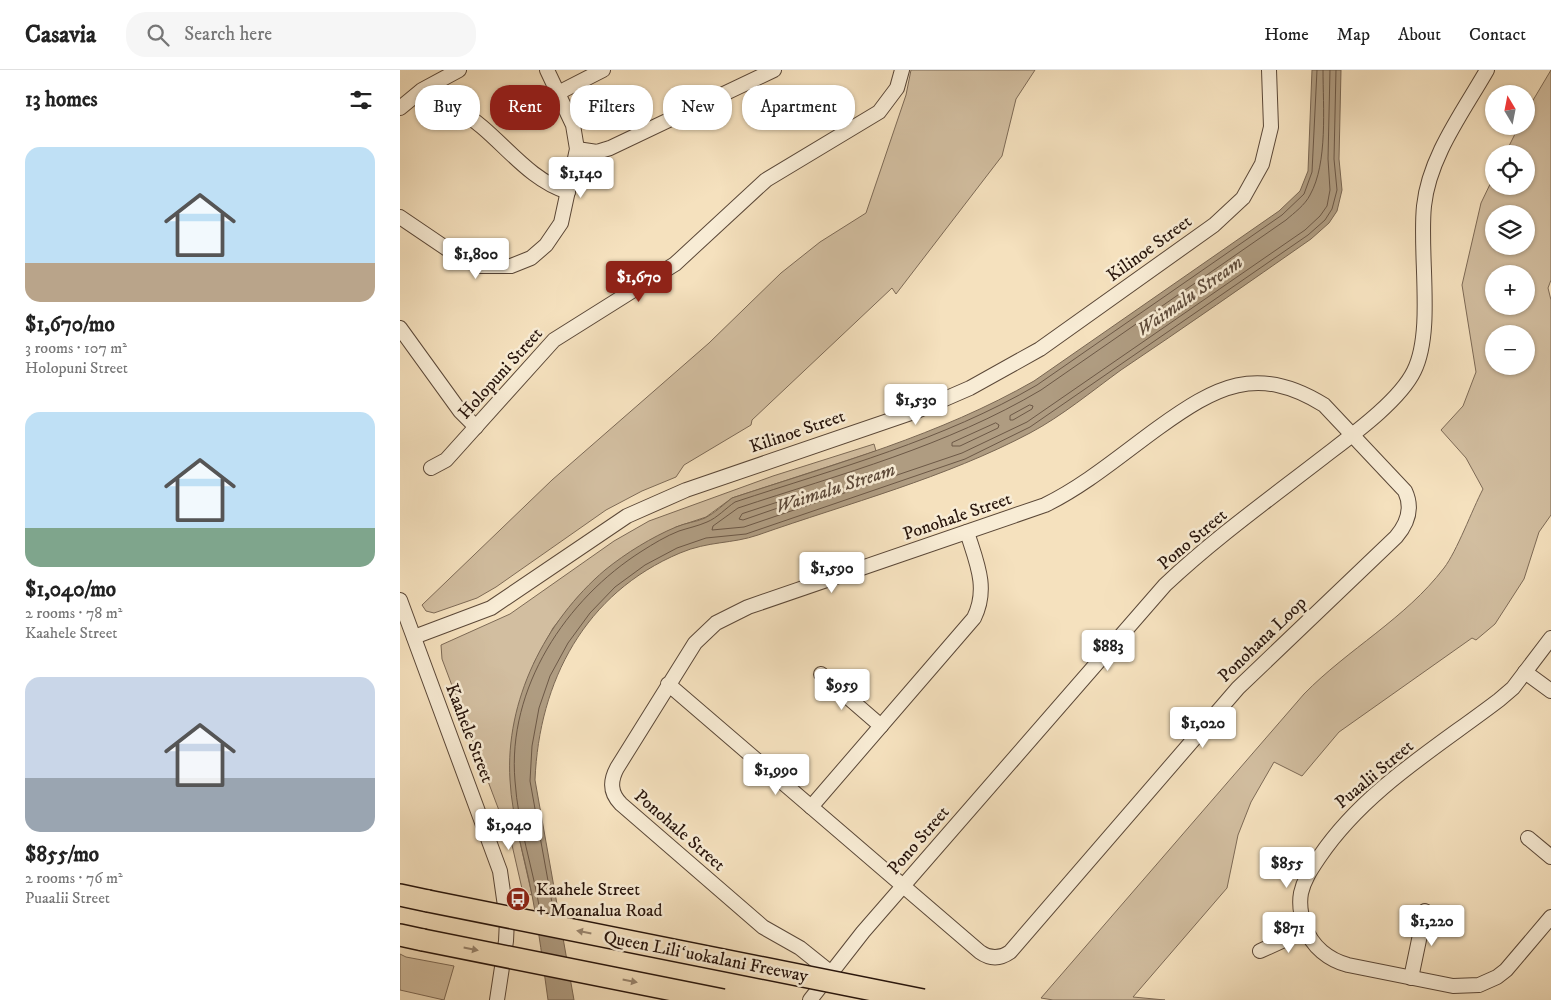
<!DOCTYPE html>
<meta charset="utf-8">
<style>
body{margin:0;font-family:"IM FELL DW Pica",serif;background:#f6f6f6;color:#222;height:100vh;display:flex;flex-direction:column;font-size:19px;white-space:nowrap}
*{box-sizing:border-box;margin:0}
p{font-size:16px;color:#767676}
.icon{flex:none;width:28px;height:28px;fill:none;stroke:currentColor;stroke-width:2;stroke-linecap:round;stroke-linejoin:round}
.map{position:relative;flex:1;overflow:hidden}
.sheet{display:flex;flex-direction:column;background:#fff;width:400px}
.sheet>*{flex:none}
.hud{position:absolute;left:15px;top:15px;width:475px;height:45px;display:flex;gap:10px}
.needle{width:32px;rotate:350deg}
.tools{position:absolute;left:1085px;top:15px;display:grid;gap:10px}
.tools a{display:grid;place-items:center;width:50px;height:50px;border-radius:50%;background:#fff;box-shadow:0 1px 4px #0004;font-size:25px}
.price{position:absolute;translate:-50% -42px;padding:0 11px;border-radius:5px;background:#fff;color:#222;font-size:16px;line-height:32px;filter:drop-shadow(0 1px 2px #0008)}
.price::after{content:'';position:absolute;left:50%;top:30px;width:15px;height:11px;margin-left:-8px;background:inherit;clip-path:polygon(0 0,100% 0,50% 100%)}
.price.active{background:#8f2418;color:#fff}
ul{padding:0;list-style:none}
li{display:grid;align-content:center;gap:10px;height:265px;padding:0 25px}
li span{display:grid;place-items:center;height:155px;border-radius:15px;color:#555}
li>.icon{margin-inline-start:auto}
span .icon{width:90px;height:90px;fill:#fffc;stroke-width:1}
li b{font-size:21px}
h2{display:flex;justify-content:space-between;align-items:center;height:60px;padding:0 25px;font-size:21px}
.pill{padding:0 18px;border-radius:20px;background:#fff;box-shadow:0 1px 4px #0004;font-size:18px;line-height:45px}
.pill.active{background:#8f2418;color:#fff}
header{display:flex;align-items:center;gap:30px;box-sizing:border-box;height:70px;padding:0 25px;background:#fff;border-bottom:1px solid #e0e0e0}
header strong{font-size:24px}
nav{display:flex;gap:28px;margin-inline-start:auto;font-size:18px}
.search{width:350px;height:45px;background:#f6f6f6;display:flex;align-items:center;gap:12px;box-sizing:border-box;padding:0 18px;border-radius:20px;color:#767676;font-size:19px}
main{display:flex;flex:1;min-height:0}
.map>svg:first-child{display:block}
.green{fill:#d2bea0;stroke:#7d6a56;fill-rule:evenodd}
.water{fill:#af9c81;stroke:#796652}
.lines{fill:none;stroke-linecap:round;stroke-linejoin:round}
.shore{stroke:#6c5846;stroke-width:1}
.minor-casing{stroke:#5b4838;stroke-width:16}
.highway-casing{stroke:#28150c;stroke-width:24}
.minor{stroke:#f8ecd5;stroke-width:14}
.highway{stroke:#f5e1be;stroke-width:21}
.highway-bridge-casing{stroke:#28150c;stroke-width:24;stroke-linecap:butt}
.highway-bridge{stroke:#f5e1be;stroke-width:21}
.oneway{fill:#99856e}
.labels{text-anchor:middle;stroke-width:5;stroke-linejoin:round;paint-order:stroke}
.street-label{font-size:18px;fill:#28150c;stroke:#f8ecd5}
.poi-label{font-size:18px;fill:#28150c;stroke:#f8ecd5;text-anchor:start}
.water-label{font-size:19px;font-style:italic;fill:#5e4b3b;stroke:#f8ecd5}
</style>
<header>
<strong>Casavia</strong>
<div class="search"><svg class="icon" aria-label="search" viewBox="0 0 24 24"><circle cx="10" cy="10" r="6"/><path d="M15 15l6 6"/></svg>Search here</div>
<nav><a>Home</a><a>Map</a><a>About</a><a>Contact</a></nav>
</header>
<main>
<section class="sheet">
<h2>13 homes<svg class="icon" aria-label="filters" viewBox="0 0 24 24"><path d="M4 7h16M4 17h16"/><circle cx="9" cy="7" r="2"/><circle cx="15" cy="17" r="2"/></svg></h2>
<ul>
<li><span style="background:linear-gradient(#bfe0f5 75%,#b9a48a 0)"><svg class="icon" aria-label="home" viewBox="0 0 24 24"><path d="M3 11l9-7 9 7M6 9v11h12V9"/></svg></span><div><b>$1,670/mo</b><p>3 rooms · 107 m²</p><p>Holopuni Street</p></div></li>
<li><span style="background:linear-gradient(#bfe0f5 75%,#7fa58c 0)"><svg class="icon" aria-label="home" viewBox="0 0 24 24"><path d="M3 11l9-7 9 7M6 9v11h12V9"/></svg></span><div><b>$1,040/mo</b><p>2 rooms · 78 m²</p><p>Kaahele Street</p></div></li>
<li><span style="background:linear-gradient(#c9d6e8 65%,#9aa5b1 0)"><svg class="icon" aria-label="home" viewBox="0 0 24 24"><path d="M3 11l9-7 9 7M6 9v11h12V9"/></svg></span><div><b>$855/mo</b><p>2 rooms · 76 m²</p><p>Puaalii Street</p></div></li>
</ul>
</section>
<div class="map">
<svg width="1151" height="930" viewBox="0 0 1151 930">
<rect width="100%" height="100%" fill="#f5e1be"/>
<filter id="stains"><feTurbulence type="fractalNoise" baseFrequency=".004" numOctaves="4"/><feColorMatrix values="0 0 0 0 .2 0 0 0 0 .09 0 0 0 0 .02 0 0 0 .5 -.17"/></filter>
<radialGradient id="worn" r=".72"><stop offset=".6" stop-color="#630" stop-opacity="0"/><stop offset="1" stop-color="#630" stop-opacity=".3"/></radialGradient>
<g class="green">
<polygon points="511,0 635,0 616,29 602,86 496,224 492,218 352,350 351,355 284,395 276,407 242,421 206,440 96,517 77,528 34,543 26,541 22,535 152,410 309,273 381,203 420,172 466,143 506,25"/>
<path d="M 1151,0 L 1151,210 L 1148,218 L 1151,230 L 1151,445 L 1139,462 L 1124,509 L 1095,554 L 1076,570 L 1072,568 L 939,662 L 902,706 L 874,692 L 851,732 L 838,765 L 827,818 L 733,927 L 765,930 L 653,930 L 641,928 L 904,624 C 948,579 1005,549 1044,498 C 1057,481 1072,440 1083,419 L 1066,388 L 1041,360 L 1063,336 L 1076,302 L 1062,215 L 1081,133 L 1094,106 L 1094,116 L 1126,116 L 1126,84 L 1105,84 L 1119,56 L 1126,56 L 1126,42 ZM 1094,144 L 1126,144 L 1126,176 L 1094,176 ZM 1094,204 L 1126,204 L 1126,236 L 1094,236 ZM 1094,264 L 1126,264 L 1126,296 L 1094,296 Z"/>
<polygon points="474,374 476,381 332,428 306,447 276,457 178,527 153,558 134,593 115,750 132,825 123,823 112,775 42,589 41,575 110,544 214,471 249,451 373,406"/>
<polygon points="0,884 6,887 54,896 44,930 0,920"/>
</g>
<path class="water" d="M 912,0 L 941,0 L 939,89 L 942,120 L 937,141 L 929,153 L 911,169 C 848,213 785,257 721,300 C 692,321 662,346 630,363 C 545,408 449,433 358,465 C 332,474 308,471 280,483 C 185,523 139,611 135,710 L 174,930 L 148,930 C 143,895 139,860 132,825 C 125,787 112,749 110,710 C 105,631 145,551 205,500 C 226,483 252,467 276,457 C 285,453 296,452 305,448 C 315,443 324,434 332,428 C 435,394 540,365 634,311 L 879,141 L 900,121 L 908,101 Z"/>
<g class="lines">
<g class="shore">
<path d="M 923,0 C 923,37 928,93 910,125 C 905,135 894,143 886,150 L 641,320 C 547,376 441,404 338,438 L 313,456 L 312,460 L 344,457 L 562,383 L 627,352 L 905,160 L 920,146 L 927,136 L 930,120 L 928,89 L 930,0"/>
<polygon points="630,335 633,336 632,339 613,350 610,350 610,346"/>
<polygon points="596,353 599,355 598,358 560,376 552,376 552,373"/>
<polygon points="397,426 400,428 398,431 343,450 339,449 342,444"/>
<path d="M 140,841 C 133,798 118,756 115,711 C 107,618 166,529 242,481 C 253,474 266,466 279,461 C 288,458 298,456 307,452 C 317,448 326,438 335,432 C 438,398 543,370 637,315 L 882,145 L 904,124 L 912,102 L 917,0"/>
<polyline points="154,844 130,711 132,676 139,638 150,606 168,573 190,543 215,517 245,495 277,478 306,468 346,464 565,389 630,357 908,165 925,150 932,139 937,120 934,89 936,0"/>
</g>
<g class="minor-casing">
<g id="minor">
<polyline points="158,23 203,0"/>
<polyline points="0,38 22,20 59,0"/>
<path d="M 58,40 C 98,62 123,108 168,122"/>
<polyline points="177,79 197,82 210,78 374,0"/>
<polyline points="0,147 59,187 79,196 111,196 131,188 146,175 161,153 177,79 173,55 147,0"/>
<polyline points="0,258 60,341 76,357"/>
<polyline points="31,398 46,390 154,270 275,194 366,110 479,42 497,18 502,0"/>
<polyline points="0,530 100,801 107,850 106,871 97,930"/>
<polyline points="14,567 91,538 227,446 286,420 517,341 570,318 640,279 814,155 843,128 862,94 871,57 869,0"/>
<path d="M 1151,568 L 1113,618 L 1099,630 C 1036,678 965,720 920,786 C 912,798 904,809 901,823 C 899,834 901,846 905,857 C 912,877 929,890 948,895 L 1053,916 L 1079,915 L 1097,907 L 1106,900 L 1151,847"/>
<polyline points="1125,602 1151,621"/>
<polyline points="421,604 481,656"/>
<path d="M 268,614 L 580,882 C 590,889 600,889 610,882 L 838,618 L 996,467 C 1008,453 1013,438 1005,421 L 924,335 C 857,293 815,317 758,358 C 722,384 686,415 645,435 L 348,537 L 316,553 L 295,573 L 217,698 C 210,711 210,723 221,734 L 363,857 L 400,878 L 430,902"/>
<path d="M 411,737 L 574,548 C 589,518 576,491 567,462"/>
<polyline points="1128,768 1151,787"/>
<polyline points="860,881 906,860"/>
<polyline points="1011,908 1025,841"/>
<path d="M 410,930 L 463,862 L 765,515 C 814,469 868,430 921,389 C 948,368 999,332 1014,301 C 1034,261 1019,184 1024,136 C 1029,87 1063,42 1087,0"/>
</g>
</g>
<g class="highway-casing">
<g id="highway">
<polyline points="0,825 28,831"/>
<polyline points="0,865 23,870"/>
</g>
</g>
<use href="#minor" class="minor"/>
<use href="#highway" class="highway"/>
<g class="highway-bridge-casing">
<g id="highway-bridge">
<polyline points="28,831 523,930"/>
<polyline points="23,870 323,930"/>
</g>
</g>
<use href="#highway-bridge" class="highway-bridge"/>
</g>
<defs><path id="oneway-solid" d="M-6-.8H1V-3.2L6.5 0L1 3.2V.8H-6Z" transform="scale(1.25)"/></defs>
<g class="oneway">
<use href="#oneway-solid" transform="translate(184 862) rotate(-169)"/>
<use href="#oneway-solid" transform="translate(71 879) rotate(11)"/>
<use href="#oneway-solid" transform="translate(230 911) rotate(11)"/>
</g>
<defs>
<g id="bus-disc" transform="scale(1.25)"><circle r="9.5" fill="#8f2418" stroke="#f8ecd5"/><path d="M-5-6H5V4H4V6H2V4H-2V6H-4V4H-5ZM-3.5-4V0h7V-4ZM-3.5 1.2v1.5H-2V1.2ZM2 1.2v1.5H3.5V1.2Z" fill="#fff"/></g>
</defs>
<g fill-rule="evenodd">
<use href="#bus-disc" x="118" y="829"/>
</g>
<g class="labels">
<g class="street-label">
<text transform="translate(749 178) rotate(-36)" y="6">Kilinoe Street</text>
<text transform="translate(100 303) rotate(-48)" y="6">Holopuni Street</text>
<text transform="translate(397 361) rotate(-19)" y="6">Kilinoe Street</text>
<text transform="translate(557 446) rotate(-19)" y="6">Ponohale Street</text>
<text transform="translate(792 469) rotate(-40)" y="6">Pono Street</text>
<text transform="translate(862 569) rotate(-44)" y="6">Ponohana Loop</text>
<text transform="translate(70 663) rotate(69)" y="6">Kaahele Street</text>
<text transform="translate(974 704) rotate(-40)" y="6">Puaalii Street</text>
<text transform="translate(280 760) rotate(41)" y="6">Ponohale Street</text>
<text transform="translate(518 770) rotate(-49)" y="6">Pono Street</text>
<text transform="translate(306 886) rotate(11)" y="6">Queen Liliʻuokalani Freeway</text>
</g>
<g class="poi-label">
<text x="136" y="825">Kaahele Street<tspan x="136" dy="21">+ Moanalua Road</tspan></text>
</g>
<g class="water-label">
<text transform="translate(789 225) rotate(-35)" y="7">Waimalu Stream</text>
<text transform="translate(435 417) rotate(-18)" y="7">Waimalu Stream</text>
</g>
</g>
<rect width="100%" height="100%" filter="url(#stains)"/>
<rect width="100%" height="100%" fill="url(#worn)"/>
</svg>
<div class="tools">
<a><svg class="needle" viewBox="-14 -14 28 28"><path d="M0-13l5 13h-10z" fill="#e53935"/><path d="M0 13l5-13h-10z" fill="#767676"/></svg></a>
<a><svg class="icon" aria-label="locate" viewBox="0 0 24 24"><circle cx="12" cy="12" r="6"/><path d="M12 2v4M12 18v4M2 12h4M18 12h4"/></svg></a>
<a><svg class="icon" aria-label="layers" viewBox="0 0 24 24"><path d="M12 4l9 5-9 5-9-5zM3 14l9 5 9-5"/></svg></a>
<a>+</a>
<a>−</a>
</div>
<b class="price" style="left:181px;top:129px">$1,140</b>
<b class="price" style="left:76px;top:210px">$1,800</b>
<b class="price active" style="left:239px;top:233px">$1,670</b>
<b class="price" style="left:516px;top:356px">$1,530</b>
<b class="price" style="left:432px;top:524px">$1,590</b>
<b class="price" style="left:708px;top:602px">$883</b>
<b class="price" style="left:442px;top:641px">$959</b>
<b class="price" style="left:803px;top:679px">$1,020</b>
<b class="price" style="left:376px;top:726px">$1,990</b>
<b class="price" style="left:109px;top:781px">$1,040</b>
<b class="price" style="left:887px;top:819px">$855</b>
<b class="price" style="left:1032px;top:877px">$1,220</b>
<b class="price" style="left:889px;top:884px">$871</b>
<div class="hud">
<a class="pill">Buy</a>
<a class="pill active">Rent</a>
<a class="pill">Filters</a>
<a class="pill">New</a>
<a class="pill">Apartment</a>
</div>
</div>
</main>
